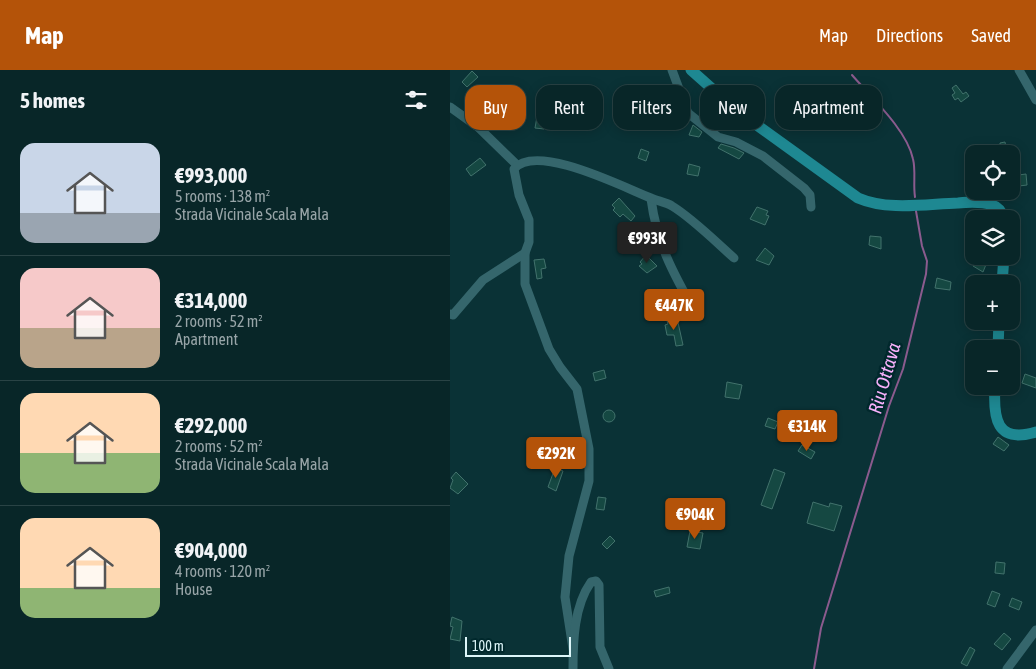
<!DOCTYPE html>
<meta charset="utf-8">
<style>
body{margin:0;font-family:"Asap Condensed",sans-serif;background:#112e30;color:#f1f3f6;height:100vh;display:flex;flex-direction:column;font-size:19px;white-space:nowrap}
*{box-sizing:border-box;margin:0}
p{font-size:16px;color:#98a5a8}
.icon{flex:none;width:28px;height:28px;fill:none;stroke:currentColor;stroke-width:2;stroke-linecap:round;stroke-linejoin:round}
.map{position:relative;flex:1;overflow:hidden}
.sheet{display:flex;flex-direction:column;background:#082628;width:450px}
.sheet>*{flex:none}
.banner{position:absolute;left:15px;top:15px;width:475px;height:45px;display:flex;gap:10px}
.fabs{position:absolute;left:515px;top:75px;display:grid;gap:10px}
.fabs a{display:grid;place-items:center;width:55px;height:55px;border-radius:10px;background:#082628;box-shadow:0 2px 12px #0003,0 0 0 1px #294345;font-size:25px}
.scale{position:absolute;left:15px;bottom:12px;width:106px;box-sizing:border-box;padding-left:5px;border:2px solid #ddf6f9;border-top:0;font-size:14px;line-height:18px;white-space:nowrap;color:#ddf6f9;-webkit-text-stroke:4px #00282c;paint-order:stroke}
.price{position:absolute;translate:-50% -42px;padding:0 11px;border-radius:5px;background:#b45309;color:#fff;font-size:16px;line-height:32px;filter:drop-shadow(0 1px 2px #0008)}
.price::after{content:'';position:absolute;left:50%;top:30px;width:15px;height:11px;margin-left:-8px;background:inherit;clip-path:polygon(0 0,100% 0,50% 100%)}
.price.active{background:#222;color:#fff}
ul{padding:0;list-style:none}
li{display:flex;align-items:center;gap:15px;height:125px;padding:0 20px}
li+li{border-top:1px solid #294345}
li span{display:grid;place-items:center;flex:none;width:140px;height:100px;border-radius:15px;color:#555}
li>.icon{margin-inline-start:auto}
span .icon{width:60px;height:60px;fill:#fffc;stroke-width:1}
li b{font-size:21px}
h2{display:flex;justify-content:space-between;align-items:center;height:60px;padding:0 20px;font-size:21px}
.pill{padding:0 18px;border-radius:15px;background:#082628;box-shadow:0 2px 12px #0003,0 0 0 1px #294345;font-size:18px;line-height:45px}
.pill.active{background:#b45309;color:#fff}
header{display:flex;align-items:center;gap:30px;box-sizing:border-box;height:70px;padding:0 25px;background:#b45309;color:#fff}
header strong{font-size:24px}
nav{display:flex;gap:28px;margin-inline-start:auto;font-size:18px}
main{display:flex;flex:1;min-height:0}
.map>svg:first-child{display:block}
.lines{fill:none;stroke-linecap:round;stroke-linejoin:round}
.stream{stroke:#8b5b8e;stroke-width:2}
.building{fill:#154842;stroke:#42726c}
.minor{stroke:#35666c;stroke-width:9}
.major{stroke:#1e8892;stroke-width:11}
.labels{text-anchor:middle;stroke-width:5;stroke-linejoin:round;paint-order:stroke}
.water-label{font-size:19px;font-style:italic;fill:#f7b1fb;stroke:#00282c}
</style>
<header>
<strong>Map</strong>
<nav><a>Map</a><a>Directions</a><a>Saved</a></nav>
</header>
<main>
<section class="sheet">
<h2>5 homes<svg class="icon" aria-label="filters" viewBox="0 0 24 24"><path d="M4 7h16M4 17h16"/><circle cx="9" cy="7" r="2"/><circle cx="15" cy="17" r="2"/></svg></h2>
<ul>
<li><span style="background:linear-gradient(#c9d6e8 70%,#9aa5b1 0)"><svg class="icon" aria-label="home" viewBox="0 0 24 24"><path d="M3 11l9-7 9 7M6 9v11h12V9"/></svg></span><div><b>€993,000</b><p>5 rooms · 138 m²</p><p>Strada Vicinale Scala Mala</p></div></li>
<li><span style="background:linear-gradient(#f6c9c9 60%,#b9a48a 0)"><svg class="icon" aria-label="home" viewBox="0 0 24 24"><path d="M3 11l9-7 9 7M6 9v11h12V9"/></svg></span><div><b>€314,000</b><p>2 rooms · 52 m²</p><p>Apartment</p></div></li>
<li><span style="background:linear-gradient(#ffd9b3 60%,#8fb573 0)"><svg class="icon" aria-label="home" viewBox="0 0 24 24"><path d="M3 11l9-7 9 7M6 9v11h12V9"/></svg></span><div><b>€292,000</b><p>2 rooms · 52 m²</p><p>Strada Vicinale Scala Mala</p></div></li>
<li><span style="background:linear-gradient(#ffd9b3 70%,#8fb573 0)"><svg class="icon" aria-label="home" viewBox="0 0 24 24"><path d="M3 11l9-7 9 7M6 9v11h12V9"/></svg></span><div><b>€904,000</b><p>4 rooms · 120 m²</p><p>House</p></div></li>
</ul>
</section>
<div class="map">
<svg width="586" height="599" viewBox="0 0 586 599">
<rect width="100%" height="100%" fill="#0a3236"/>
<g class="lines">
<g class="stream">
<path d="M 402,5 C 421,27 457,60 463,89 C 466,101 463,114 465,127"/>
<polyline points="364,599 371,558 439,336 453,299 476,204 477,191 472,176 466,141"/>
</g>
</g>
<g class="building">
<polygon points="22,1 28,7 17,17 12,12"/>
<polygon points="506,15 513,24 516,22 519,26 511,32 508,28 505,30 502,25 505,23 502,18"/>
<polygon points="88,41 96,43 94,59 85,58"/>
<polygon points="243,55 252,62 249,67 239,65"/>
<polygon points="555,72 557,84 540,84 540,80 550,79 550,73"/>
<polygon points="271,74 284,78 294,83 289,89 268,78"/>
<polygon points="191,79 199,82 196,91 188,88"/>
<polygon points="30,88 36,95 21,106 16,99"/>
<polygon points="239,94 250,97 248,106 237,104"/>
<polygon points="576,104 577,115 561,117 561,106"/>
<polygon points="169,128 185,146 181,151 173,144 170,147 163,140 165,138 162,135"/>
<polygon points="307,137 318,141 316,145 319,146 315,155 300,149"/>
<polygon points="420,166 431,167 431,179 419,175"/>
<polygon points="315,178 324,186 319,195 306,190"/>
<polygon points="196,185 207,196 197,203 189,196 192,194 190,192"/>
<polygon points="94,189 96,198 91,199 92,208 87,209 84,190"/>
<polygon points="527,189 537,192 533,202 523,196"/>
<polygon points="487,208 501,212 500,220 485,218"/>
<polygon points="227,248 233,275 226,276 224,265 217,265 215,255 218,254 217,251"/>
<polygon points="154,300 156,308 145,311 143,303"/>
<polygon points="575,304 586,308 586,318 572,313"/>
<polygon points="277,312 292,315 289,329 275,327"/>
<circle cx="159" cy="346" r="6"/>
<polygon points="318,348 328,352 325,359 315,356"/>
<polygon points="548,367 559,375 554,381 543,374"/>
<polygon points="352,375 365,382 361,389 348,381"/>
<polygon points="105,398 113,401 106,421 98,417"/>
<polygon points="324,399 335,403 322,439 311,435"/>
<polygon points="6,402 18,414 8,424 0,418 3,410 1,408"/>
<polygon points="148,427 156,428 154,440 146,439"/>
<polygon points="363,432 379,437 380,433 392,436 384,461 357,453"/>
<polygon points="240,461 253,463 250,479 237,477"/>
<polygon points="160,466 165,471 157,479 152,474"/>
<polygon points="546,492 555,493 554,504 545,503"/>
<polygon points="219,517 220,523 206,527 204,521"/>
<polygon points="542,521 550,524 545,537 537,534"/>
<polygon points="562,528 572,532 569,540 559,536"/>
<polygon points="2,547 12,551 10,571 0,569 3,557 0,556"/>
<polygon points="554,563 561,569 552,580 544,574"/>
<polygon points="520,577 525,580 517,596 511,593"/>
</g>
<g class="lines">
<g class="minor">
<polyline points="222,0 238,43 268,67 286,72 313,86 354,118 360,125 361,137"/>
<polyline points="569,0 586,30"/>
<polyline points="0,37 28,57 67,95"/>
<path d="M 201,129 C 207,174 223,203 245,242"/>
<polyline points="0,244 3,245 33,210 75,183"/>
<path d="M 123,579 L 115,527 L 119,486 L 139,411 L 139,379 L 127,319 L 110,297 L 99,279 L 75,214 L 75,183 L 79,172 L 79,150 L 69,125 L 64,99 C 86,72 175,118 201,128 C 207,131 216,132 222,136 C 242,148 266,172 284,188"/>
<path d="M 123,599 C 123,571 124,536 141,512 L 146,511 L 149,515 L 150,577 L 159,599"/>
<polyline points="557,599 586,560"/>
</g>
<g class="major">
<path d="M 241,0 L 286,40 L 408,128 C 438,141 476,134 508,133 C 519,132 531,131 542,135 C 549,137 552,142 554,149"/>
<polyline points="552,214 554,186"/>
<polyline points="548,279 549,251"/>
<path d="M 545,316 C 543,348 546,374 586,362"/>
</g>
</g>
<g class="labels">
<g class="water-label">
<text transform="translate(434 308) rotate(-74)" y="7">Riu Ottava</text>
</g>
</g>
</svg>
<div class="fabs">
<a><svg class="icon" aria-label="locate" viewBox="0 0 24 24"><circle cx="12" cy="12" r="6"/><path d="M12 2v4M12 18v4M2 12h4M18 12h4"/></svg></a>
<a><svg class="icon" aria-label="layers" viewBox="0 0 24 24"><path d="M12 4l9 5-9 5-9-5zM3 14l9 5 9-5"/></svg></a>
<a>+</a>
<a>−</a>
</div>
<div class="scale">100 m</div>
<b class="price active" style="left:197px;top:194px">€993K</b>
<b class="price" style="left:224px;top:261px">€447K</b>
<b class="price" style="left:357px;top:382px">€314K</b>
<b class="price" style="left:106px;top:409px">€292K</b>
<b class="price" style="left:245px;top:470px">€904K</b>
<div class="banner">
<a class="pill active">Buy</a>
<a class="pill">Rent</a>
<a class="pill">Filters</a>
<a class="pill">New</a>
<a class="pill">Apartment</a>
</div>
</div>
</main>
